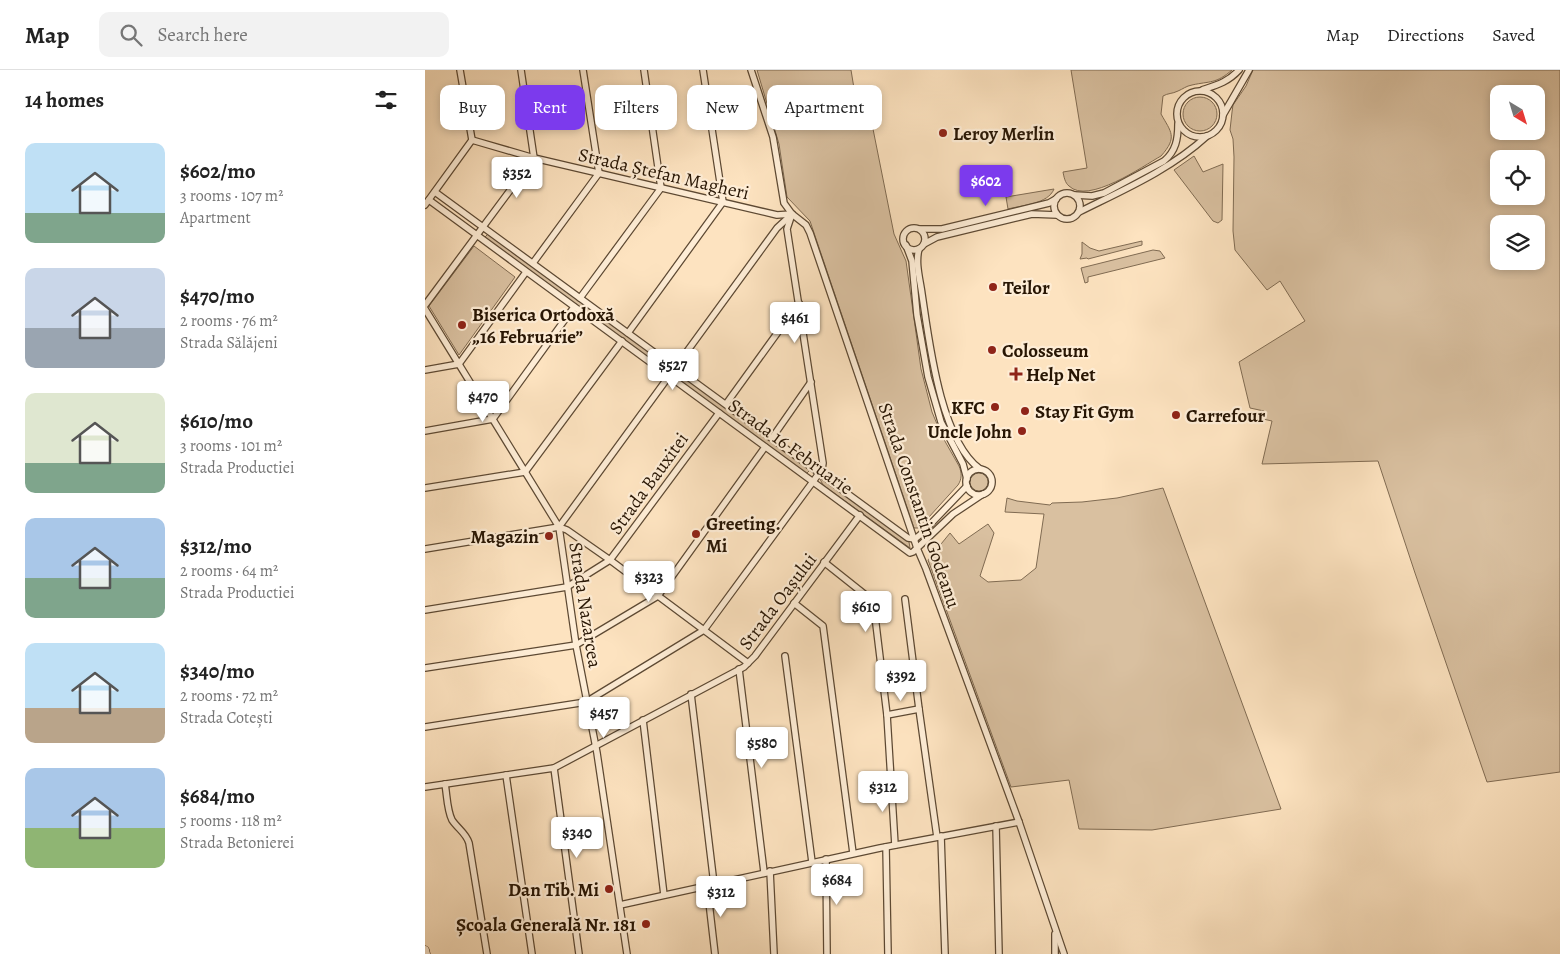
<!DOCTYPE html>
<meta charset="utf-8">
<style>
body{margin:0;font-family:Alegreya,serif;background:#f2f2f2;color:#222;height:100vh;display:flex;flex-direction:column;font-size:19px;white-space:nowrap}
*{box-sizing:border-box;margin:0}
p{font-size:16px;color:#767676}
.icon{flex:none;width:28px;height:28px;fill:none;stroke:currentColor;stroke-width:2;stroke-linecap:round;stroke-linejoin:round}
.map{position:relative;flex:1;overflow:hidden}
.details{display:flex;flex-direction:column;background:#fff;width:425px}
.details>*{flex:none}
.guide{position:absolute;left:15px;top:15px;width:475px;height:45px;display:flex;gap:10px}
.needle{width:32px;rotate:142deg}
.controls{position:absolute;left:1065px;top:15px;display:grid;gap:10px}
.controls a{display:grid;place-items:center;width:55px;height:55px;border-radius:10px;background:#fff;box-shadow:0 2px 8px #0003;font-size:25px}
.price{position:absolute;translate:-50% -42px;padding:0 11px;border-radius:5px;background:#fff;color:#222;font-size:16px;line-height:32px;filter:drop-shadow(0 1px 2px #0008)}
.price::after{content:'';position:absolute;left:50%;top:30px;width:15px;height:11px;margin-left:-8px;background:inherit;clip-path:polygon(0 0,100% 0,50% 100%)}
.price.on{background:#7c3aed;color:#fff}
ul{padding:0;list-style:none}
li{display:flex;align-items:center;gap:15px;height:125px;padding:0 25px}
li span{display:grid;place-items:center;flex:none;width:140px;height:100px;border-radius:10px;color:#555}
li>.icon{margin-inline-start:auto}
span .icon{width:60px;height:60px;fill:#fffc;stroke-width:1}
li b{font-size:21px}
h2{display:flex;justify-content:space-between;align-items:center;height:60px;padding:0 25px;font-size:21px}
.chip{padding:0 18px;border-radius:10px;background:#fff;box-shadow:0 2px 8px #0003;font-size:18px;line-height:45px}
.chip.on{background:#7c3aed;color:#fff}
header{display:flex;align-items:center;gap:30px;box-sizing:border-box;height:70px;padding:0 25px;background:#fff;border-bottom:1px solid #e0e0e0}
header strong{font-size:24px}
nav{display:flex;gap:28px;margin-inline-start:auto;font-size:18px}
.search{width:350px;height:45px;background:#f2f2f2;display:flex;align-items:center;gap:12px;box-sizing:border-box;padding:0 18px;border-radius:10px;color:#767676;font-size:19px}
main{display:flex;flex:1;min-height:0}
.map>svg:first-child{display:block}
.green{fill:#d9c0a0;stroke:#806b52;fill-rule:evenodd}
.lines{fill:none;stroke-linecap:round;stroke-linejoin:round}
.street-casing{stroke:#5d4933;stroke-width:8}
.secondary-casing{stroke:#281604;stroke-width:9}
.street{stroke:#feedd6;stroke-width:5.5}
.secondary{stroke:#feedd6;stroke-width:8}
.poi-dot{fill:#8f2418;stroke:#feedd6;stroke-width:2}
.labels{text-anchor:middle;stroke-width:4.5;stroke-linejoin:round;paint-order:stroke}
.poi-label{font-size:19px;font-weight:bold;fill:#281604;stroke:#feedd6;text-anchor:start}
.street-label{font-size:19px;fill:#281604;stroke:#feedd6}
</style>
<header>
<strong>Map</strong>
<div class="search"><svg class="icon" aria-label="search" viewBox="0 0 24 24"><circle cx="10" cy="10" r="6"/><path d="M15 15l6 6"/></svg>Search here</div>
<nav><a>Map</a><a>Directions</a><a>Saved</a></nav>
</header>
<main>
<section class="details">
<h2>14 homes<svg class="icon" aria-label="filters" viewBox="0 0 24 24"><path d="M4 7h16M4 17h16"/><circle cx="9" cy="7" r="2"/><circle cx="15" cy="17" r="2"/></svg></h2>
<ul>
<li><span style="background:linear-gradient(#bfe0f5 70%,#7fa58c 0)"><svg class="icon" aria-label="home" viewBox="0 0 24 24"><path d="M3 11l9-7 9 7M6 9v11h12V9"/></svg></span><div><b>$602/mo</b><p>3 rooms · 107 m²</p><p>Apartment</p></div></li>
<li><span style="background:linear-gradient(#c9d6e8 60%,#9aa5b1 0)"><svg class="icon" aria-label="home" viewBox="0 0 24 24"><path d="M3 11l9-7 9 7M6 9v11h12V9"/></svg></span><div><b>$470/mo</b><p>2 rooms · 76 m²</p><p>Strada Sălăjeni</p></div></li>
<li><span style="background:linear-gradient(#dfe7d0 70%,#7fa58c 0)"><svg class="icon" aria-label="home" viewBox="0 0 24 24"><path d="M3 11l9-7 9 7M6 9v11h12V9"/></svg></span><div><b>$610/mo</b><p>3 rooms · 101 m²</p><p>Strada Productiei</p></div></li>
<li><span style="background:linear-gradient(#a9c7e8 60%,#7fa58c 0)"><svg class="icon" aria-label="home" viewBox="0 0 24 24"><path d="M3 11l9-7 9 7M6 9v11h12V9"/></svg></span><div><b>$312/mo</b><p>2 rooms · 64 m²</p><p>Strada Productiei</p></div></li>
<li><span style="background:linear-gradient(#bfe0f5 65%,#b9a48a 0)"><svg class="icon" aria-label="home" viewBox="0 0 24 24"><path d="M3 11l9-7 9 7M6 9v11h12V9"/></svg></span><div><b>$340/mo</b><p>2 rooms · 72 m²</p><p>Strada Cotești</p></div></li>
<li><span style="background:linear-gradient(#a9c7e8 60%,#8fb573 0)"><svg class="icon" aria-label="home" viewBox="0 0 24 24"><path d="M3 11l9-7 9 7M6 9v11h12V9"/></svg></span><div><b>$684/mo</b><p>5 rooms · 118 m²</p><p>Strada Betonierei</p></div></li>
</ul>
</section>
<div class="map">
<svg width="1135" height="884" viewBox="0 0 1135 884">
<rect width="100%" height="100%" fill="#fde3c0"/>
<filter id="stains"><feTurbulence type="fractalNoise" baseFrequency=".004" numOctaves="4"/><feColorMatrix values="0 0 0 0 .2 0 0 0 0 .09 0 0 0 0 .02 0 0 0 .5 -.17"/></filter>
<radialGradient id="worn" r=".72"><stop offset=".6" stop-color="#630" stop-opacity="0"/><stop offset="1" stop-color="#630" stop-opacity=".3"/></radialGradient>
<g class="green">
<path d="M 332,0 L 426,0 L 435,55 L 447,54 L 469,164 L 481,191 L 496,299 L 507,342 L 517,366 L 534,396 C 537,403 537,409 533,415 L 494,458 L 489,458 L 385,151 L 362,127 L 354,74 Z"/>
<path d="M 646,0 L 807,0 C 791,14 785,11 767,15 C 761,16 758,19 753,21 C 747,24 743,23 738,26 L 736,44 C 746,62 753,67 736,86 C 718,96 663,135 644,116 C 640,113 639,107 638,102 L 662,98 Z"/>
<path d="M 828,0 L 1135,0 L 1135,702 L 1062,712 L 990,503 L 953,391 L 837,394 L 847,351 L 838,349 L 839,341 L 825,338 L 814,292 L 880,251 L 855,211 L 842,220 L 810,180 L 808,161 L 809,87 L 808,69 L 805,60 L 807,42 L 808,35 L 821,16 ZM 1074,24 L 1111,24 L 1111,61 L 1074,61 ZM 1074,89 L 1111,89 L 1111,126 L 1074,126 ZM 1074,154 L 1111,154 L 1111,191 L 1074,191 Z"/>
<circle cx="775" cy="44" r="17"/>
<polygon points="769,86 778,102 798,94 797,150 793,153 788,151 749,100"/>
<path d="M 629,119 C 623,134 598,135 583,139 L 581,127 Z"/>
<polygon points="64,163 248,297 246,304 62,170 60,167"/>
<polygon points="717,171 717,175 663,189 662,188 655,189 657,184 657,172 665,178 674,181"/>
<polygon points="49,176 90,207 34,285 4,236"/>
<polygon points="728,180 735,181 740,188 663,207 663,212 660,213 656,198"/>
<polygon points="253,303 384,397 385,400 381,404 252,309 250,306"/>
<circle cx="554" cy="412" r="9"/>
<polygon points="397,408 400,408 484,472 485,478 398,415 395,409"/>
<polygon points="738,418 856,739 727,760 654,759 644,710 586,717 503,490 525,463 534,474 563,454 569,463 555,506 563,512 596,510 611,498 619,444 580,442 582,428 592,431 625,435 627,433 657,432 692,428"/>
</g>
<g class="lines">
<g class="street-casing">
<g id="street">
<polyline points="326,0 348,67 359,133 367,144 381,155 385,163 492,478 501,499 594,752 639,884"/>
<path d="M 777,20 C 792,15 803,12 814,0"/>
<circle cx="775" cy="44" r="23"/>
<polyline points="798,45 824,0"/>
<polyline points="47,70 109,88 352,145 367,144"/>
<polyline points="10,122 483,468 490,469"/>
<circle cx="642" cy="136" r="13"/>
<path d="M 650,125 L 667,126 L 679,123 L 739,91 C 751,81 753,69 753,54"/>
<polyline points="4,130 485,483 488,482 528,444 558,424"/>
<polyline points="0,135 47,70 35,0"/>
<path d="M 654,142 C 698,120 745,100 782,66"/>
<circle cx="489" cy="169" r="11"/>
<polyline points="495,159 517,159 624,133 631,129"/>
<polyline points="499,174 512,167 607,144 632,145"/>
<polyline points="481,175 487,191 492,245 503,307 516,352 538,394 542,409"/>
<path d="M 494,179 C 490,193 495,209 497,224 C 504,270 515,370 555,399"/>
<polyline points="108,193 174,103 158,0"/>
<polyline points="155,228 236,118 219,0"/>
<polyline points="0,235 109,88 96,0"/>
<polyline points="0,239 134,457 142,460 185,490 323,593"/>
<polyline points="203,263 298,132 278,0"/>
<polyline points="0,300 34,294 101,202"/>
<polyline points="301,334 374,233"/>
<polyline points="0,361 68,349 149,237"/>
<polyline points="347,368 386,312"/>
<circle cx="554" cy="412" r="13"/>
<polyline points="0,418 100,402 197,271"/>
<polyline points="134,457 151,575 172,683 202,884"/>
<polyline points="490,469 496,464 542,416"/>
<polyline points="0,479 134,457 352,158 365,146"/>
<polyline points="399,492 443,527 447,532 449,538 462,645 470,775"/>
<polyline points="480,529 494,639 512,767"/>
<polyline points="369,533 398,556 428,783"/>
<polyline points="0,540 142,517 185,490 294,343"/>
<polyline points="360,586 387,792"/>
<polyline points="0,598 151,575 233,526 340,377"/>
<polyline points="314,599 339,802"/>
<polyline points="266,624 289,814"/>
<polyline points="462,645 494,639"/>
<polyline points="218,650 239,825"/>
<polyline points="0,657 161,632 279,560 395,402 397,399 398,393 362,159 367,144"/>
<polyline points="129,698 154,884"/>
<polyline points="81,705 107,884"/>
<path d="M 20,714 C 22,725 22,740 27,750 C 33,759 41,763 44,773 L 62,884"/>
<polyline points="0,717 129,698 319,597 330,586 435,445"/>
<polyline points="571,756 574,884"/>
<polyline points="516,766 520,884"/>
<polyline points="461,777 463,884"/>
<polyline points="401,789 402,884"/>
<polyline points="345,801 349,884"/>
<polyline points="282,815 290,884"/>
<polyline points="195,835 455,778 594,752"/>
<polyline points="630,884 630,864"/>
</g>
</g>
<g class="secondary-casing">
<polyline id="secondary" points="0,880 1,884"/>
</g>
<use href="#street" class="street"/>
<use href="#secondary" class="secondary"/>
</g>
<g class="poi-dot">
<circle cx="518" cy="63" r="5"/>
<circle cx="568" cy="217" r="5"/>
<circle cx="37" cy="255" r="5"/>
<circle cx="567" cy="280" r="5"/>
<path d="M588.5 296.5h5v5h5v5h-5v5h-5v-5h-5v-5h5z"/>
<circle cx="570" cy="337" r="5"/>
<circle cx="600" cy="341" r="5"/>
<circle cx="751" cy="345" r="5"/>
<circle cx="597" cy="361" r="5"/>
<circle cx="271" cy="464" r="5"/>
<circle cx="124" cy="466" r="5"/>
<circle cx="184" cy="819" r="5"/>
<circle cx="221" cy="854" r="5"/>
</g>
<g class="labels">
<g class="poi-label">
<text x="528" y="70">Leroy Merlin</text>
<text x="578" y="224">Teilor</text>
<text x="47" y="251">Biserica Ortodoxă<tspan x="47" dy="22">„16 Februarie”</tspan></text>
<text x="577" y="287">Colosseum</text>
<text x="601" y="311">Help Net</text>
<text x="560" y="344" text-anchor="end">KFC</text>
<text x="610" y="348">Stay Fit Gym</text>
<text x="761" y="352">Carrefour</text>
<text x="587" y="368" text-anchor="end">Uncle John</text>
<text x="281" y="460">Greeting.<tspan x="281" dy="22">Mi</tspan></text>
<text x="114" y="473" text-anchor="end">Magazin</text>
<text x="174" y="826" text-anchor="end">Dan Tib. Mi</text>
<text x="211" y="861" text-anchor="end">Școala Generală Nr. 181</text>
</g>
<g class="street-label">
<text transform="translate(239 103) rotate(13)" y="7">Strada Ștefan Magheri</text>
<text transform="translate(366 376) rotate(36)" y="7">Strada 16 Februarie</text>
<text transform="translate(223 413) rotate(-54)" y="7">Strada Bauxitei</text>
<text transform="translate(495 435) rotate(71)" y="7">Strada Constantin Godeanu</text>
<text transform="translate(352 531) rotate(-53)" y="7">Strada Oașului</text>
<text transform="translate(161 535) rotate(81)" y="7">Strada Nazarcea</text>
</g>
</g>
<rect width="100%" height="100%" filter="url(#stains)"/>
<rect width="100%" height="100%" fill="url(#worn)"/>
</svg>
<div class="controls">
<a><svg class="needle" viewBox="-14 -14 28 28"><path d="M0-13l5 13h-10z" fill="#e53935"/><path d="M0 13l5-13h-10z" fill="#767676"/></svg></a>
<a><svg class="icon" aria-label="locate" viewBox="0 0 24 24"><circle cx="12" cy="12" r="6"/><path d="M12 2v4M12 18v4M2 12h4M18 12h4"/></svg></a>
<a><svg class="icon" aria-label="layers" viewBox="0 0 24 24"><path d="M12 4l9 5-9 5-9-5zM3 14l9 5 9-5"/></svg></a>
</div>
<b class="price" style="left:92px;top:129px">$352</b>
<b class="price on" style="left:561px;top:137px">$602</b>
<b class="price" style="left:370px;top:274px">$461</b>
<b class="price" style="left:248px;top:321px">$527</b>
<b class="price" style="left:58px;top:353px">$470</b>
<b class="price" style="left:224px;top:533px">$323</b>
<b class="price" style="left:441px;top:563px">$610</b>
<b class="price" style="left:476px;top:632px">$392</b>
<b class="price" style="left:179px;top:669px">$457</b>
<b class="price" style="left:337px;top:699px">$580</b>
<b class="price" style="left:458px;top:743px">$312</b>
<b class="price" style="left:152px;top:789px">$340</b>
<b class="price" style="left:412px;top:836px">$684</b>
<b class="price" style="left:296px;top:848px">$312</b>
<div class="guide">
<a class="chip">Buy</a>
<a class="chip on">Rent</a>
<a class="chip">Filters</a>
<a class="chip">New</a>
<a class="chip">Apartment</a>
</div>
</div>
</main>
